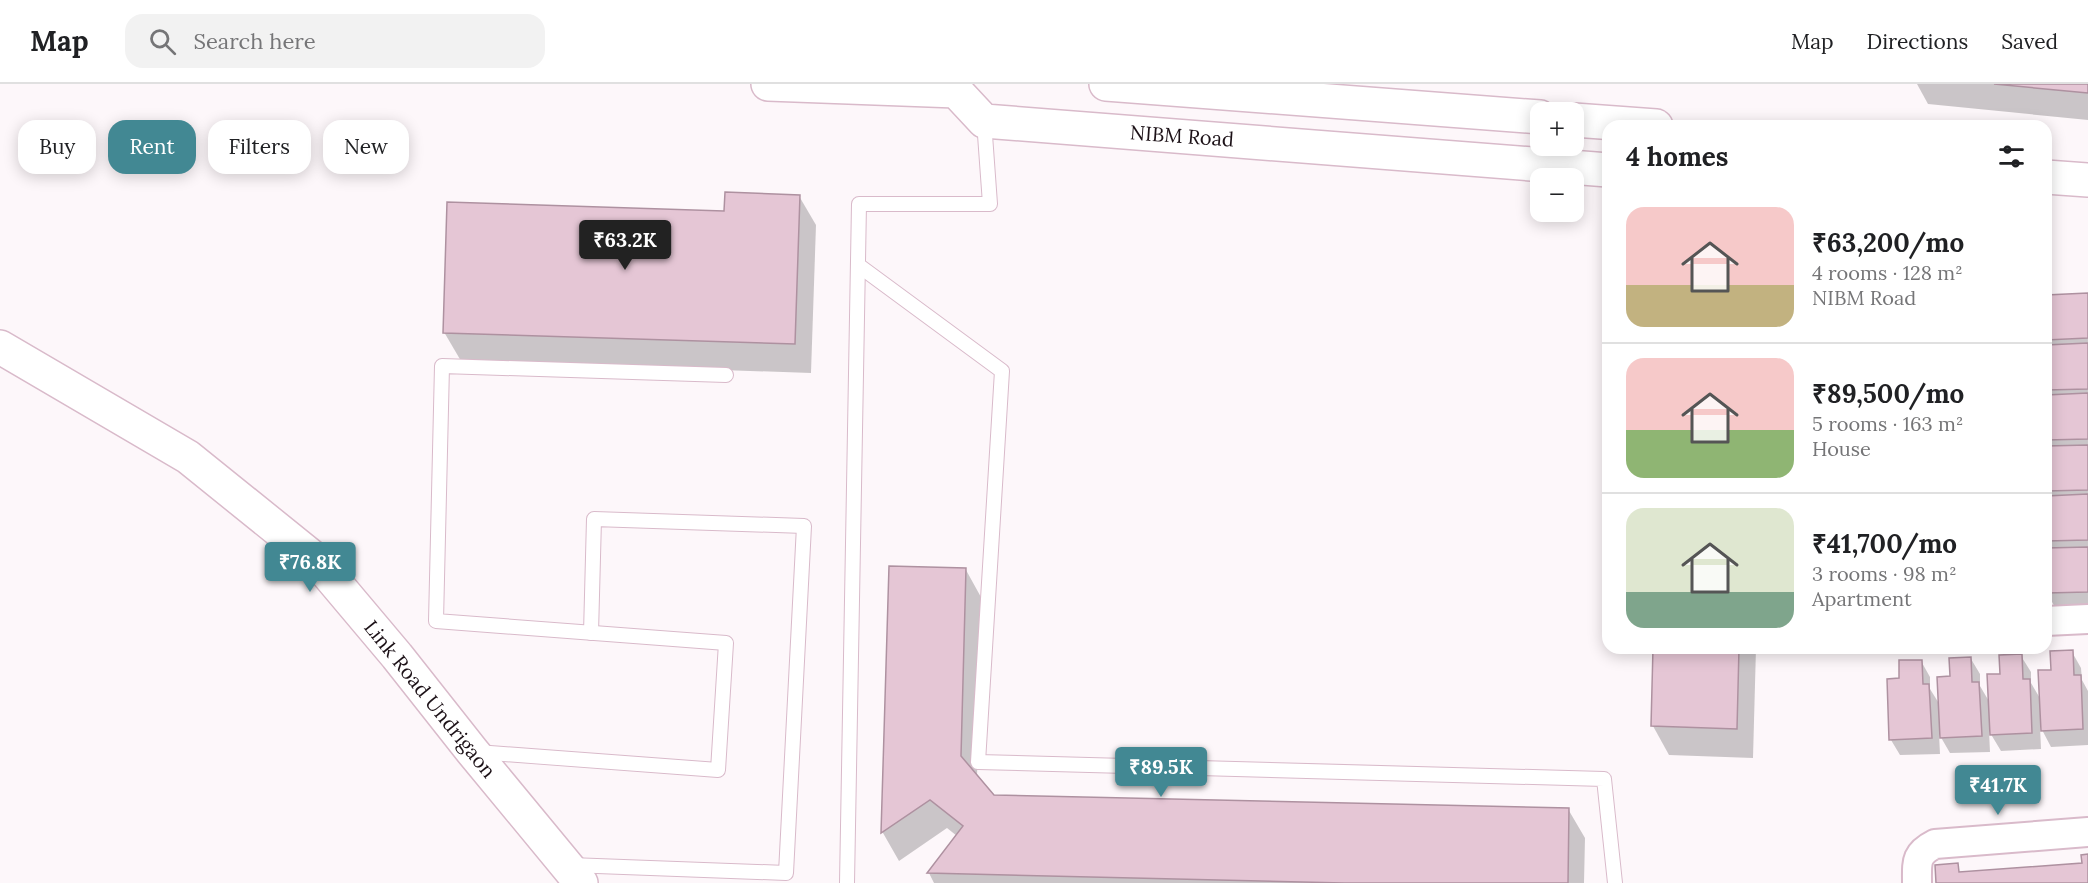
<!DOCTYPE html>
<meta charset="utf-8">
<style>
body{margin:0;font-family:Lora,serif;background:#f2f2f2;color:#202124;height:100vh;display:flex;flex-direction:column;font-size:22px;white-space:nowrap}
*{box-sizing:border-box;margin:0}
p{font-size:20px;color:#757577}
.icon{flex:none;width:33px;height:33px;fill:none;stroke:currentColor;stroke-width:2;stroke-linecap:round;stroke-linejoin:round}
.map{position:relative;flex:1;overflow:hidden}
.panel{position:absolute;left:1602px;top:36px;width:450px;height:534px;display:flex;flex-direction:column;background:#fff;border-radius:18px;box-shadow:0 3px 15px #0003}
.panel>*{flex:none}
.guide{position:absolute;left:18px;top:36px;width:570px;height:54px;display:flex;gap:12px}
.tools{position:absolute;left:1530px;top:18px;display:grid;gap:12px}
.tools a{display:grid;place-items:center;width:54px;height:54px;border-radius:12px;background:#fff;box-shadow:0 3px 15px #0003;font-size:30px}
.price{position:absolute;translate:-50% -51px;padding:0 14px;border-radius:6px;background:#428893;color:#fff;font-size:20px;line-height:39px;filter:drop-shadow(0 2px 3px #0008)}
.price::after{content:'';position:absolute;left:50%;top:36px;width:18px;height:14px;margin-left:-9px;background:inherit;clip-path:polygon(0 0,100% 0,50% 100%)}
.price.on{background:#222;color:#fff}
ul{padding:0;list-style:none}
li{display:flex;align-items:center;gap:18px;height:150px;padding:0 24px}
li+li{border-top:2px solid #e0e0e0}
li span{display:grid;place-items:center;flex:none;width:168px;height:120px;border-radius:18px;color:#555}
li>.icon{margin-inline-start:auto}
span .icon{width:72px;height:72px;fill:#fffc;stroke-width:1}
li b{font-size:26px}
h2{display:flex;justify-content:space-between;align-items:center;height:72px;padding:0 24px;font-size:26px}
.chip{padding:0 21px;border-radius:18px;background:#fff;box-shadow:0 3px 15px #0003;font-size:21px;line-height:54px}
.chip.on{background:#428893;color:#fff}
header{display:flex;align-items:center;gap:36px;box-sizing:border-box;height:84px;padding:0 30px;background:#fff;border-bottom:2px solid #e0e0e0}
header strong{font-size:28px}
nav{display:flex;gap:33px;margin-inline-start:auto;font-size:21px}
.search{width:420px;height:54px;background:#f2f2f2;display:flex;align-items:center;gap:15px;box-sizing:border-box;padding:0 21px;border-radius:18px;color:#757577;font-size:22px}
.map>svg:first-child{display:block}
.shadow{fill:#0003}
.building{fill:#e5c6d5;stroke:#ae91a0;stroke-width:1.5}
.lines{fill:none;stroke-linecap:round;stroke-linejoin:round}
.service-casing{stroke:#d9baca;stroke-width:16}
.minor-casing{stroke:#d9baca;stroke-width:32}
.tertiary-casing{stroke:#d9baca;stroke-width:36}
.secondary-casing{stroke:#d9baca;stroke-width:36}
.service{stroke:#fff;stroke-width:14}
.minor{stroke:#fff;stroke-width:28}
.tertiary{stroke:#fff;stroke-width:33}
.secondary{stroke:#fff;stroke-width:33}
.labels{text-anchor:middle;stroke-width:5;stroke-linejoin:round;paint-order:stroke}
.street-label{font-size:20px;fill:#1c1117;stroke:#fff}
</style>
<header>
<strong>Map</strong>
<div class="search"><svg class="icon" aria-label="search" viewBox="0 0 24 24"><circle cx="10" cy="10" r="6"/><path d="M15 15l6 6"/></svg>Search here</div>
<nav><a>Map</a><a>Directions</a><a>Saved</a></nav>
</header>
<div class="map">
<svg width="2088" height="799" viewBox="0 0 2088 799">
<rect width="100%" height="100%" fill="#fdf7fa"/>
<g class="shadow">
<polygon points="1917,0 2088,0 2088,36 1928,20"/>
<polygon points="799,112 816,141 811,289 461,277 444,248 726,129"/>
<polygon points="2088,211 2088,524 2056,525 2047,509 2046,501 2046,466 2053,465 2046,449 2046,414 2048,413 2046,410 2046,212"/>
<polygon points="890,484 966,486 982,515 977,693 994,712 1568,725 1585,754 1584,799 934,799 929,789 957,752 947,744 899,777 883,749"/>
<polygon points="1655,564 1756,564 1753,674 1669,671 1653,642"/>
<polygon points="2072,568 2081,584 2082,596 2088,607 2088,661 2051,663 2040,642 2041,665 2001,667 1989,647 1990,668 1950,669 1939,650 1940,670 1900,671 1891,656 1901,596 1921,577 1930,593 1930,605 1940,621 1951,594 1971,575 1980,590 1980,602 1990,619 2002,591 2021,572 2031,588 2031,599 2041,616 2052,587"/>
</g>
<g class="building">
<polygon points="1994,0 2088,0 2088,9"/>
<polygon points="725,108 800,111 795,260 443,249 447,118 724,127"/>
<polygon points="2088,209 2088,254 2046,256 2046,211"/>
<polygon points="2088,259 2088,305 2046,306 2046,261"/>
<polygon points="2088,309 2088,355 2046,356 2046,311"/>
<polygon points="2088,361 2088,406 2046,407 2046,362"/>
<polygon points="2088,410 2088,456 2046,457 2046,412"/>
<polygon points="2088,463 2088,508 2046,509 2046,464"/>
<polygon points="889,482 966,484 961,672 994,711 1569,724 1568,799 1344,799 927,789 963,742 930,716 881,749"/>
<polygon points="1653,564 1739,564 1737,645 1651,642"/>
<polygon points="2073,566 2074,591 2081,591 2083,645 2041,647 2038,586 2051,586 2050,567"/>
<polygon points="2022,570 2023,595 2030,595 2032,649 1990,651 1987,590 2000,590 1999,571"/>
<polygon points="1971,573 1972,598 1979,598 1982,652 1940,654 1937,593 1950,592 1949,574"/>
<polygon points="1899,576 1922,576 1923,600 1929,600 1932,654 1889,656 1887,595 1899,594"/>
<polygon points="2088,770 2088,799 1936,799 1935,781 1958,779 1959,788 2082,779 2081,771"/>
</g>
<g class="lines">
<g class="service-casing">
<g id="service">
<polyline points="858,181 1002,287 978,678 1604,695 1615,799"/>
<polyline points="477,668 718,686 726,559 436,537 442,282 726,291"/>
<polyline points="570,781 786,789 804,442 594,435 591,549"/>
<polyline points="847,799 859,120 990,120 984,37"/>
</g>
</g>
<g class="minor-casing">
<g id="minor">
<polyline points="2046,537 2088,535"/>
<path d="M 1917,799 C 1917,778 1915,770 1935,760 L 2088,748"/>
</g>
</g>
<g class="tertiary-casing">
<polyline id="tertiary" points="0,263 188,373 317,477 397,572 472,667 581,799"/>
</g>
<g class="secondary-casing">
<g id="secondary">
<polyline points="768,0 956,7 984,37 1608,86"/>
<polyline points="1106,0 1540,33"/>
<polyline points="1574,36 1656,42"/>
<polyline points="2046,93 2088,96"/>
</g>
</g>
<use href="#service" class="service"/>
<use href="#minor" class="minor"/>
<use href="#tertiary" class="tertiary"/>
<use href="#secondary" class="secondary"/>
</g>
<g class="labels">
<g class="street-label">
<text transform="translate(1182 52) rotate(4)" y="7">NIBM Road</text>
<text transform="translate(430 615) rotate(51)" y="7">Link Road Undrigaon</text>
</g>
</g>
</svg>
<div class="tools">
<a>+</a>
<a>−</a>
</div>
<b class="price on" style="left:625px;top:187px">₹63.2K</b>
<b class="price" style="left:310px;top:509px">₹76.8K</b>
<b class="price" style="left:1161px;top:714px">₹89.5K</b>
<b class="price" style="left:1998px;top:732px">₹41.7K</b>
<div class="guide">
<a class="chip">Buy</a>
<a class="chip on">Rent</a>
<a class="chip">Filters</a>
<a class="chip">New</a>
</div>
<section class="panel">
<h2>4 homes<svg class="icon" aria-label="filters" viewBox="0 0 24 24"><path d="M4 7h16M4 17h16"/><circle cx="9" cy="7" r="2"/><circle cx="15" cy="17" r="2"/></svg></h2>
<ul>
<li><span style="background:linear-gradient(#f6c9c9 65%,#c2b280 0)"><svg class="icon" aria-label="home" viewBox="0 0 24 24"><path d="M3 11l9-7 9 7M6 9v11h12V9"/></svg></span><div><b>₹63,200/mo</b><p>4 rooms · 128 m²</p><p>NIBM Road</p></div></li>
<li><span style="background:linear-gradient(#f6c9c9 60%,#8fb573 0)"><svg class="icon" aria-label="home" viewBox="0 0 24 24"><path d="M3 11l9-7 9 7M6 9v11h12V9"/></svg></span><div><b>₹89,500/mo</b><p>5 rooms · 163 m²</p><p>House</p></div></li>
<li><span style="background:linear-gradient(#dfe7d0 70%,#7fa58c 0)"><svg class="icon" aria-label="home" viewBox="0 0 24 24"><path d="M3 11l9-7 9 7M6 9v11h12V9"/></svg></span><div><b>₹41,700/mo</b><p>3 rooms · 98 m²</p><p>Apartment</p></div></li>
</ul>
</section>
</div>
